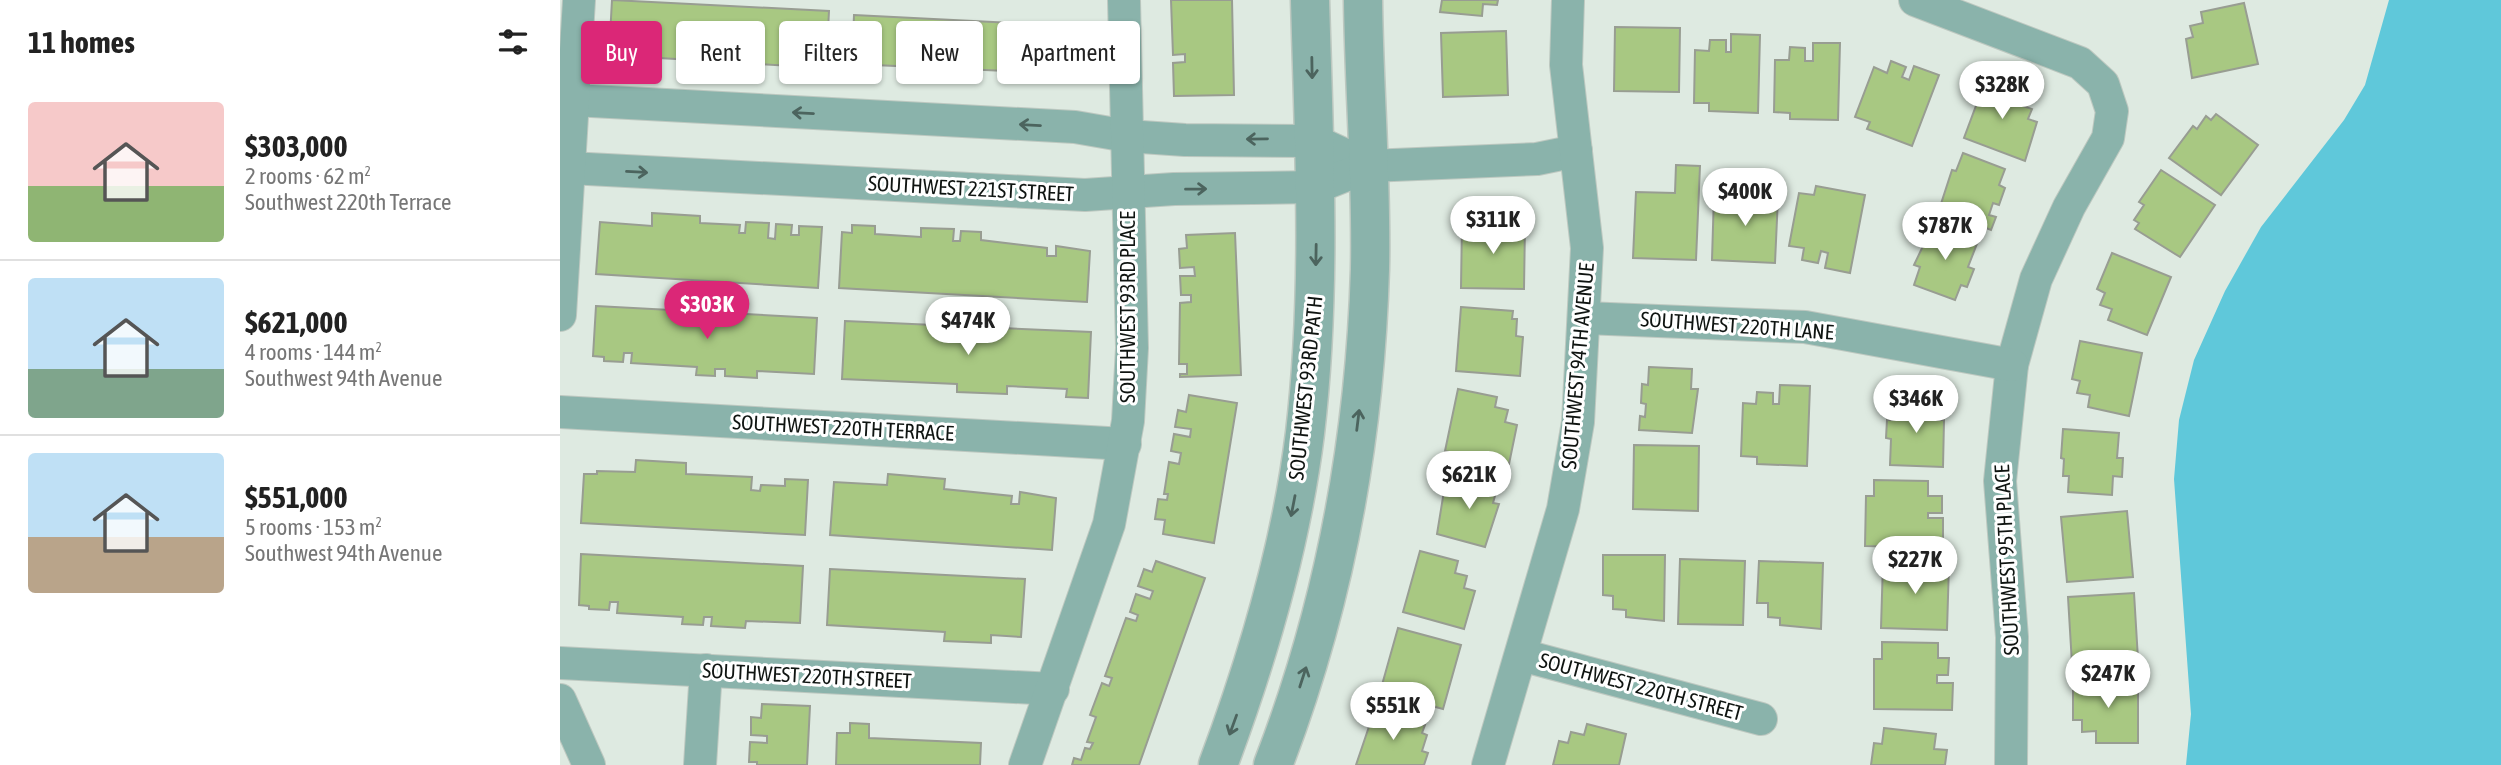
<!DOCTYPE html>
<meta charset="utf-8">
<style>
body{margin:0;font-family:"Asap Condensed",sans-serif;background:#f6f6f6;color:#222;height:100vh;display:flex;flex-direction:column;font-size:26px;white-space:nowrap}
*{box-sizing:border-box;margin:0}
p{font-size:23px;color:#767676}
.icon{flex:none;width:38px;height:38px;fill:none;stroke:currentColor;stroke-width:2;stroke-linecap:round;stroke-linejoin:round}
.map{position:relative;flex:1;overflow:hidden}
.side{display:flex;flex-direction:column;background:#fff;width:560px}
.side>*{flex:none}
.top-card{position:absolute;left:21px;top:21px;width:665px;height:63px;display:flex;gap:14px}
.price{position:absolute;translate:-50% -60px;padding:0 16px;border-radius:24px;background:#fff;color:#222;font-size:23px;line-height:46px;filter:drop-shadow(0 2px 4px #0008)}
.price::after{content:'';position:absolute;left:50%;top:42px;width:21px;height:16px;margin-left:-10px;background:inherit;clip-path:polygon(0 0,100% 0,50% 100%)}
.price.on{background:#db2777;color:#fff}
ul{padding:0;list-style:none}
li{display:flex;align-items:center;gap:21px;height:175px;padding:0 28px}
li+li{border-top:2px solid #e0e0e0}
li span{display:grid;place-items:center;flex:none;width:196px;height:140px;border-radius:7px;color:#555}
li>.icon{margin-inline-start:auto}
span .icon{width:84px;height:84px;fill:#fffc;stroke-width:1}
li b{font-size:30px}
h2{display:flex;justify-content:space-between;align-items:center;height:84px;padding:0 28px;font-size:30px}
.chip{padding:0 24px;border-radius:7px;background:#fff;box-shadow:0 2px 5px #0004;font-size:24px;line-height:63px}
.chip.on{background:#db2777;color:#fff}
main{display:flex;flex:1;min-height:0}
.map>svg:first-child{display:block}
.water{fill:#5fc8da}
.building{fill:#a8c882;stroke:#989d92;stroke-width:2}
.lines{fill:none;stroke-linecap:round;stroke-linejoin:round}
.minor-casing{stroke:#bdc8c0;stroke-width:34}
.tertiary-casing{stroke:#bdc8c0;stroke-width:41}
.minor{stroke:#8ab3ab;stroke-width:32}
.tertiary{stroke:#8ab3ab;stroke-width:38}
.oneway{stroke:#4c645e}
.labels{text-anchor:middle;stroke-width:6;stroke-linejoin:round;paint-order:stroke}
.street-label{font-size:21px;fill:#0f1411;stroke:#fff}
</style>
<main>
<section class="side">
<h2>11 homes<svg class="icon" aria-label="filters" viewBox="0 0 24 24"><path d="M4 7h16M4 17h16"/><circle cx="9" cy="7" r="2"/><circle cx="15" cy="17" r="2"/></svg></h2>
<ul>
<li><span style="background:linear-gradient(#f6c9c9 60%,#8fb573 0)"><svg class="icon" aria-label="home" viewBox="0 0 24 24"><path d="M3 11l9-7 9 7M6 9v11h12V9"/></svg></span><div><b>$303,000</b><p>2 rooms · 62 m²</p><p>Southwest 220th Terrace</p></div></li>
<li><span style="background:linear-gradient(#bfe0f5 65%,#7fa58c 0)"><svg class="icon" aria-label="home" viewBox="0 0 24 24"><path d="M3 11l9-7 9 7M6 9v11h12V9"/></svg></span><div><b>$621,000</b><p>4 rooms · 144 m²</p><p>Southwest 94th Avenue</p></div></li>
<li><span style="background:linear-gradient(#bfe0f5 60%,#b9a48a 0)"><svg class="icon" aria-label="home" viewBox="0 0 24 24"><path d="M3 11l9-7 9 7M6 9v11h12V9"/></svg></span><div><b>$551,000</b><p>5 rooms · 153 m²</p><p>Southwest 94th Avenue</p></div></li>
</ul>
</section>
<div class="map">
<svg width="1941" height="765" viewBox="0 0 1941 765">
<rect width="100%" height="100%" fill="#deeae1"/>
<polygon class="water" points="1829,0 1941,0 1941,765 1626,765 1631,714 1614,479 1619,420 1634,360 1665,291 1701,227 1784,120 1805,85"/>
<g class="building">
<polygon points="52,0 269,11 266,68 49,55"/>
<polygon points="611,0 672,0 674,95 614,96 613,63 625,62 625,54 613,55"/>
<polygon points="882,0 938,0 937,5 923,4 922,16 880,12"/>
<polygon points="1684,3 1698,64 1632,78 1626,39 1633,37 1630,26 1643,23 1641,12"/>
<polygon points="294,15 512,26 510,74 292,64"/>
<polygon points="1055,27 1120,28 1119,92 1054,91"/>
<polygon points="946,31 948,95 883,97 881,33"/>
<polygon points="1171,34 1200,35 1198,113 1149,111 1149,103 1134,103 1135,50 1149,51 1150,40 1166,40 1166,52 1171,52"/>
<polygon points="1253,43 1280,43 1278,120 1230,119 1230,113 1214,112 1215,60 1229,60 1230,47 1245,48 1245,61 1253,61"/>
<polygon points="1331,61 1346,67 1342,77 1349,80 1354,66 1379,75 1352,146 1307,129 1310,122 1295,117 1314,67 1327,73"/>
<polygon points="1426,79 1465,93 1460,105 1472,109 1468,119 1477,122 1465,161 1404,138"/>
<polygon points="1656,114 1698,145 1661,195 1609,158 1633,126 1637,129 1646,116 1651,120"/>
<polygon points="1403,153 1445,169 1439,185 1445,188 1439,205 1433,203 1429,215 1436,217 1431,230 1379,210 1392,170 1396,171"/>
<polygon points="1116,165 1140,166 1136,260 1073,258 1076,192 1115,193"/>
<polygon points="1601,170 1655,205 1620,257 1575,229 1579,223 1574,220 1584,205 1579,202"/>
<polygon points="1256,186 1305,195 1290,273 1265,268 1268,253 1261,251 1258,263 1242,260 1244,248 1229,246 1239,193 1254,195"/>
<polygon points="1154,194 1218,197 1215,263 1152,260"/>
<polygon points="92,213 140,216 140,223 180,225 179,233 185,233 186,222 209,223 208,238 215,239 216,224 232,225 231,235 239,235 239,226 262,227 258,288 36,274 40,222 92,226"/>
<polygon points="902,223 965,224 964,289 901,288"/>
<polygon points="292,225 315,226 315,234 361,237 361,228 394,229 393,241 400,241 401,231 421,232 421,240 487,248 487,256 496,256 496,246 530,251 527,302 279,288 282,232 292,233"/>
<polygon points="1373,225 1418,241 1408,267 1414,269 1407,287 1401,285 1395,300 1354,285 1360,267 1354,265"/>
<polygon points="675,233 681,375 620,377 620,374 627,374 627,364 619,364 620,303 631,302 631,295 621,295 620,276 635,276 634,267 620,268 619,249 627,248 626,235"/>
<polygon points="1552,253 1611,277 1587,335 1548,320 1552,309 1540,305 1545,293 1537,289"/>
<polygon points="36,306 257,318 254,374 197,371 197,378 165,376 165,369 155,369 155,376 136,375 137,367 71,363 72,353 64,353 63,362 44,361 44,357 33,356"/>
<polygon points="901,307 953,311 952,319 957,319 956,336 963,337 960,376 896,371"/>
<polygon points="285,321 531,332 528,398 506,397 507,389 447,386 447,394 397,392 397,384 282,379"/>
<polygon points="1520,341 1582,353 1569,416 1528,407 1530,395 1517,393 1520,381 1512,379"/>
<polygon points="1089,367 1132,369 1131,389 1138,389 1132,433 1079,430 1080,416 1085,417 1086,404 1081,403 1082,384 1088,385"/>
<polygon points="1220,385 1250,386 1247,466 1197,464 1197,457 1181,456 1183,403 1196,404 1197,392 1213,393 1213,404 1219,404"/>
<polygon points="898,389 937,397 935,407 948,410 945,422 957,425 949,464 885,451"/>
<polygon points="629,395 677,403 654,543 603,534 605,520 595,519 598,499 607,500 608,494 604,494 609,462 619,464 621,453 611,451 614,434 630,437 631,429 615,427 618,410 626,412"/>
<polygon points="1333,401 1378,403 1378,420 1384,420 1383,467 1330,465 1331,439 1326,438 1327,420 1332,420"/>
<polygon points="1503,429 1559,433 1557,458 1563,458 1562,477 1553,476 1552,495 1508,492 1509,476 1503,476 1504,459 1501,458"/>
<polygon points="1074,445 1139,446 1138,511 1073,509"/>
<polygon points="76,460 126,463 126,474 192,477 191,490 200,491 201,485 225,486 225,479 248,480 245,535 21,523 24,474 37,474 37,471 75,472"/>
<polygon points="328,474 385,479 384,489 452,496 451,504 459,504 460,492 496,498 492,550 270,535 274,482 327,485"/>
<polygon points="896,474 938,485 933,503 939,504 925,547 877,534 884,491 891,493"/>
<polygon points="1314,480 1368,481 1368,496 1382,496 1382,513 1368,513 1368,518 1383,518 1383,548 1305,546 1306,496 1314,496"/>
<polygon points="1567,511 1573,577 1507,582 1501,517"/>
<polygon points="860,551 898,561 895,573 907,576 904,588 915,591 904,629 843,612"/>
<polygon points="21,554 243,566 240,623 186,621 185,628 151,626 152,617 144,617 143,625 122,624 123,617 57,613 58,602 50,602 49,610 29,609 29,606 19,605"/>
<polygon points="1043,555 1105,555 1104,621 1066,617 1066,610 1053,609 1053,596 1043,595"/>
<polygon points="1120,559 1185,561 1183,625 1118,624"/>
<polygon points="596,561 645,578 579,765 512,765 514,758 521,760 525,748 530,749 533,743 527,742 536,717 530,715 542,683 549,686 552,678 545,676 566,618 576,621 578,615 570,612 576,594 590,599 593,591 578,586 584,569 592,572"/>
<polygon points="1199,561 1263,563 1261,629 1220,625 1220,618 1208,617 1208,603 1197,603"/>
<polygon points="1323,562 1389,564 1387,630 1321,628"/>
<polygon points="270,569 465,579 461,637 431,635 431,643 384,641 385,632 267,625"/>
<polygon points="1574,593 1578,659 1512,664 1508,597"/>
<polygon points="838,628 901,645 883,709 820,692"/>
<polygon points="1322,642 1378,643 1378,658 1389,658 1388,675 1377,675 1377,683 1393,683 1392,710 1314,709 1314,659 1322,659"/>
<polygon points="1578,681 1578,743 1536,743 1536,731 1522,732 1522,720 1513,720 1513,682"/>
<polygon points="202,704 250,706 247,765 197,765 197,762 189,762 190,742 207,743 207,736 191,735 191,717 201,718"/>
<polygon points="815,709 865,725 862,733 867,735 862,751 868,753 864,765 796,765"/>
<polygon points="290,723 309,724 309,738 421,743 420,765 276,765 277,733 290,733"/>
<polygon points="1027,724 1066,734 1059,765 993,765 999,741 1008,743 1011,732 1024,735"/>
<polygon points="1324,728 1376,734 1374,749 1387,750 1385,765 1311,765 1314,743 1322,744"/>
</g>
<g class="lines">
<g class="minor-casing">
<g id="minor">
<polyline points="1355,0 1520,63 1543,84 1552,111 1548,138 1509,207 1476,279 1452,365 1440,481 1452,637 1451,765"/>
<polyline points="13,100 515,127 567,136 625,140 755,141 809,166"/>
<polyline points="9,168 525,195 614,189 757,187 809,166 977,159 1016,151"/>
<polyline points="0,315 19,0"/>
<polyline points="1025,318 1245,327 1452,365"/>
<polyline points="0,412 565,444"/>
<polyline points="961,655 1201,719"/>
<polyline points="0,663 493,689"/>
<polyline points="0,700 29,765"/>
<polyline points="140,765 146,670"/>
<polyline points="465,765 549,524 568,421 572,348 564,0"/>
<polyline points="928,765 1003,509 1018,422 1027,248 1006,65 1008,0"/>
</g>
</g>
<g class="tertiary-casing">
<g id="tertiary">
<path d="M 658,765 C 698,658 731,547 745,433 C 762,289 754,145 750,0"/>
<path d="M 713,765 C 774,607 805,439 810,269 C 812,180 804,90 803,0"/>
</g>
</g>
<use href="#minor" class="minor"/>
<use href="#tertiary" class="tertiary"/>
</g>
<defs><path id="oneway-shaft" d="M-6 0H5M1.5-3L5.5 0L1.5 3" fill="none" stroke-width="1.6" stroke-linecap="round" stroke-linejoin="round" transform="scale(1.75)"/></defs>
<g class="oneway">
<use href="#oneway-shaft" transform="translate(752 68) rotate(89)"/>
<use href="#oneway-shaft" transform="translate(243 113) rotate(-177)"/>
<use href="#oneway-shaft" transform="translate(470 125) rotate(-177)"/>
<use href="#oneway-shaft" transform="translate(697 139) rotate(179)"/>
<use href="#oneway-shaft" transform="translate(77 172) rotate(3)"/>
<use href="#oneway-shaft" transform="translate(636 189) rotate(-1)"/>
<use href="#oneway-shaft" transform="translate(756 255) rotate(91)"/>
<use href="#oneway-shaft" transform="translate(798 420) rotate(-83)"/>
<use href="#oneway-shaft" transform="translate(733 506) rotate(101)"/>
<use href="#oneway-shaft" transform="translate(743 677) rotate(-72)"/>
<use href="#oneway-shaft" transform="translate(673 725) rotate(110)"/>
</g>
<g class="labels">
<g class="street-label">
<text transform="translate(411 189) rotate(3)" y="7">SOUTHWEST 221ST STREET</text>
<text transform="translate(568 307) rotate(-90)" y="7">SOUTHWEST 93RD PLACE</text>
<text transform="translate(1177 326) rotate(4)" y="7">SOUTHWEST 220TH LANE</text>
<text transform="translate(1018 366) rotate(-85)" y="7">SOUTHWEST 94TH AVENUE</text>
<text transform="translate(746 388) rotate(-84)" y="7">SOUTHWEST 93RD PATH</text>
<text transform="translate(283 428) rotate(3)" y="7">SOUTHWEST 220TH TERRACE</text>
<text transform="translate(1447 560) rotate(-93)" y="7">SOUTHWEST 95TH PLACE</text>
<text transform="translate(247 676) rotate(3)" y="7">SOUTHWEST 220TH STREET</text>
<text transform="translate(1081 687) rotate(15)" y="7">SOUTHWEST 220TH STREET</text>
</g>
</g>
</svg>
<b class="price" style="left:1442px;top:121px">$328K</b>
<b class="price" style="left:1185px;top:228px">$400K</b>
<b class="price" style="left:933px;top:256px">$311K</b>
<b class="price" style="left:1385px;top:262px">$787K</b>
<b class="price on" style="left:147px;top:341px">$303K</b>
<b class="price" style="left:408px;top:357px">$474K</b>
<b class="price" style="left:1356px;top:435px">$346K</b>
<b class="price" style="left:909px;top:511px">$621K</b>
<b class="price" style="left:1355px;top:596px">$227K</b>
<b class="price" style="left:1548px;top:710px">$247K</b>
<b class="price" style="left:833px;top:742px">$551K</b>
<div class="top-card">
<a class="chip on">Buy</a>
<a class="chip">Rent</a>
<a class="chip">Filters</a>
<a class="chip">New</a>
<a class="chip">Apartment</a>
</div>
</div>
</main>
